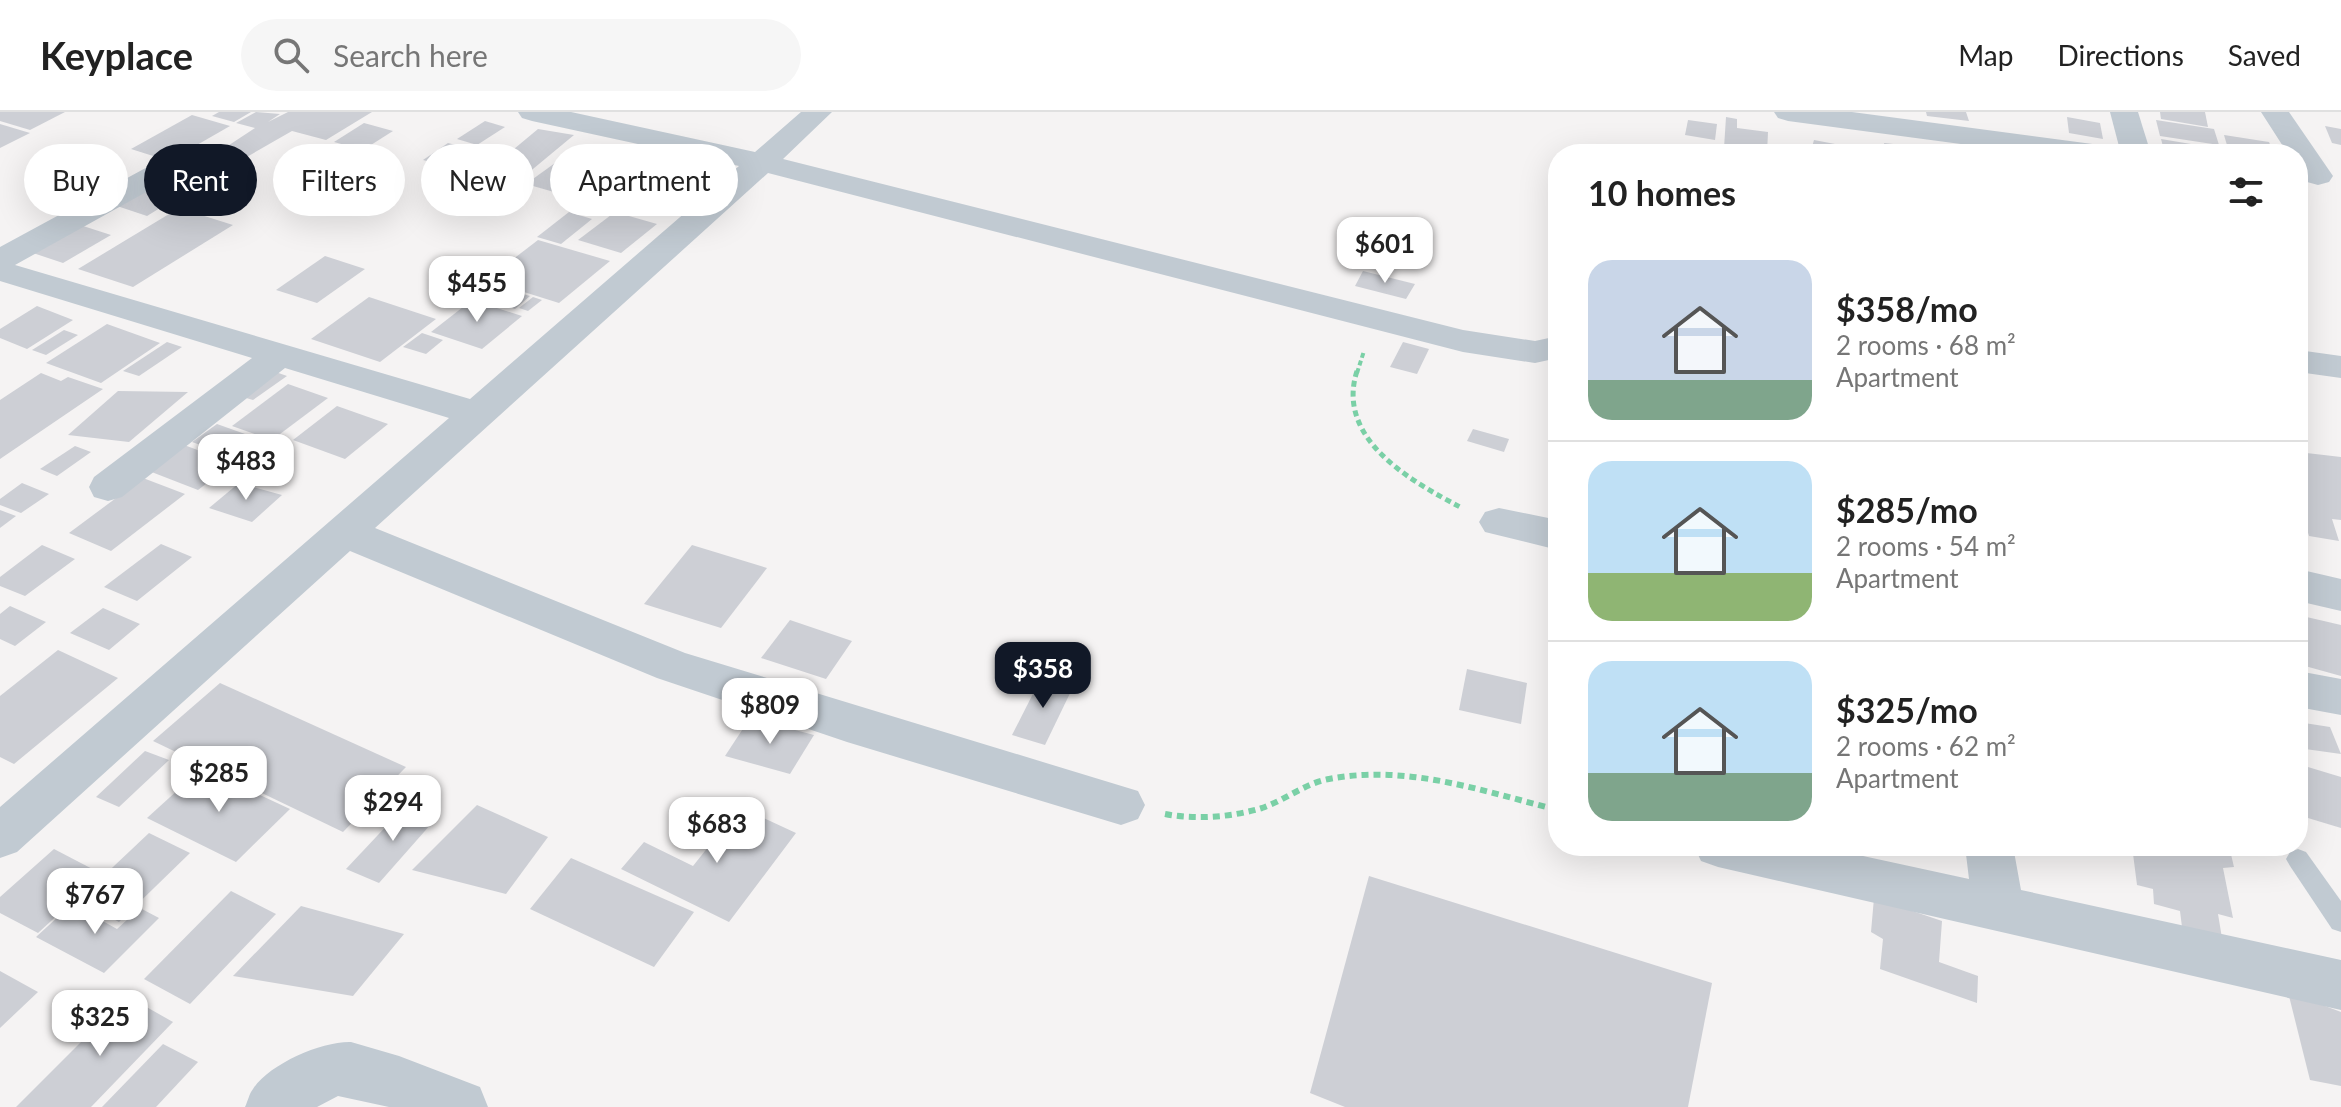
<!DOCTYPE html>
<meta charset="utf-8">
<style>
body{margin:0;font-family:Lato,sans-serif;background:#f6f6f6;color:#222;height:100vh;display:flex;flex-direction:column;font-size:30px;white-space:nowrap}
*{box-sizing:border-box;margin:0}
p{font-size:26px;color:#767676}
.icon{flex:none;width:44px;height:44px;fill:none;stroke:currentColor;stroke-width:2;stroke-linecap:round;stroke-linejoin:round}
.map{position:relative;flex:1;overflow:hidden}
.details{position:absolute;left:1548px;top:32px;width:760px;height:712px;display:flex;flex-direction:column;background:#fff;border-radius:32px;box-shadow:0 8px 32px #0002}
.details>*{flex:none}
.banner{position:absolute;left:24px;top:32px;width:760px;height:72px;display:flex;gap:16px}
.price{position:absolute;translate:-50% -68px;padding:0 18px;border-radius:16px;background:#fff;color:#222;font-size:26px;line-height:52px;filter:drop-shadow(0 2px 4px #0008)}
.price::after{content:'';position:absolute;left:50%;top:48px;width:24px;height:18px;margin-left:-12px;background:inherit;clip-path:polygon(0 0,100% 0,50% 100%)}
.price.on{background:#111827;color:#fff}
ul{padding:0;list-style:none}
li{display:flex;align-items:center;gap:24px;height:200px;padding:0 40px}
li+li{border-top:2px solid #e0e0e0}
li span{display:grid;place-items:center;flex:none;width:224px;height:160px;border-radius:24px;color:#555}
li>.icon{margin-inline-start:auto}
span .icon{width:96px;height:96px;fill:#fffc;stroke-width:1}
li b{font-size:34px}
h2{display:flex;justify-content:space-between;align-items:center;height:96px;padding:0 40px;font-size:34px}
.tag{padding:0 28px;border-radius:36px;background:#fff;box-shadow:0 8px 32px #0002;font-size:28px;line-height:72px}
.tag.on{background:#111827;color:#fff}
header{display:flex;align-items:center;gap:48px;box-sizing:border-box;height:112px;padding:0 40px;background:#fff;border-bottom:2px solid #e0e0e0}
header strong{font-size:38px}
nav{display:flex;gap:44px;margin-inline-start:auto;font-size:28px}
.search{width:560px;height:72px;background:#f6f6f6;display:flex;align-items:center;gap:20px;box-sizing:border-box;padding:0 28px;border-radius:44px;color:#767676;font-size:30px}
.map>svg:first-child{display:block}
.building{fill:#cdcfd5}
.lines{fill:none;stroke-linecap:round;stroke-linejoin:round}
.path-far2{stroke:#7ad0a6;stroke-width:4;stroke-dasharray:5 3;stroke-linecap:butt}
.path-far1{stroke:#7ad0a6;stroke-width:5;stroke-dasharray:6 4;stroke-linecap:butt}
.path{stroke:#7ad0a6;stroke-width:6;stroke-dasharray:7 5;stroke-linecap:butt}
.lane{fill:#c1cad2;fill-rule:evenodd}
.street{fill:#c1cad2;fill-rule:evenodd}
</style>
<header>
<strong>Keyplace</strong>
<div class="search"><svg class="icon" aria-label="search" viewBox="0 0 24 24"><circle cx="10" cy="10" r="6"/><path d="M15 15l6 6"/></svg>Search here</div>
<nav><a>Map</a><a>Directions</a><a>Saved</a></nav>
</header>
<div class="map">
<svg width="2341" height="995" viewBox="0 0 2341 995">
<rect width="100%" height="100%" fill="#f5f3f3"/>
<g class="building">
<polygon points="0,0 65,0 30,18 0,9"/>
<polygon points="219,0 251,0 234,10 212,4"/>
<polygon points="256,0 280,2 268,10 288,0 372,0 326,28 292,19 238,50 214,43 255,16 236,11"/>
<polygon points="1926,0 1966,0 1969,9 1927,4"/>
<polygon points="2160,0 2205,0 2208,15 2161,7"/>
<polygon points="192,3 230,14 169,49 131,37"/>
<polygon points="1726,5 1737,7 1737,16 1768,20 1767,42 1724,36"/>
<polygon points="2067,5 2100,11 2103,27 2069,21"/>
<polygon points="1688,8 1717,12 1715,28 1685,23"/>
<polygon points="2156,8 2214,17 2219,33 2160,24"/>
<polygon points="485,9 505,15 477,33 457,27"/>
<polygon points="364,11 393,19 363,38 334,30"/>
<polygon points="0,12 30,21 0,36"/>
<polygon points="2325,14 2341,17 2341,33 2332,31"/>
<polygon points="538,17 574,23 510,76 477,68"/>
<polygon points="2224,23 2269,30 2274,42 2229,40"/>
<polygon points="2161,27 2221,37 2223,42 2165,42"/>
<polygon points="1814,28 1835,32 1833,42 1810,42"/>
<polygon points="448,31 463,35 438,52 423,48"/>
<polygon points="1884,31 1930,36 1932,42 1887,42"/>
<polygon points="573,38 621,51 575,86 526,72"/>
<polygon points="683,46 721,55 706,68 668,58"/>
<polygon points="348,53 364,57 331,79 315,74"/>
<polygon points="379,63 401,70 359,99 336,92"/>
<polygon points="670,64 686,68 664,86 648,81"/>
<polygon points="173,66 204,69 147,104 117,94"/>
<polygon points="179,96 233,113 133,175 78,157"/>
<polygon points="569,100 592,107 561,132 537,125"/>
<polygon points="615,100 657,112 621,141 578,128"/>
<polygon points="80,113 111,123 63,151 33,141"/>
<polygon points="538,128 610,149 559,191 486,168"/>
<polygon points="325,144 365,157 317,191 276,178"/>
<polygon points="1363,159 1415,172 1406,187 1355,174"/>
<polygon points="506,177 530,184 515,197 490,189"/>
<polygon points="369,185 436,207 380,250 311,227"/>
<polygon points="533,185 542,188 528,199 519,196"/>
<polygon points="472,188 522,204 482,237 431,220"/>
<polygon points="37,194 73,208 27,237 0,226 0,217"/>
<polygon points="107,212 160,231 101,271 46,251"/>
<polygon points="64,218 78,223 46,243 32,238"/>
<polygon points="422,221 443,228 426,242 403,235"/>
<polygon points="167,230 182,235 139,264 123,259"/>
<polygon points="1403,230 1429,237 1417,262 1390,255"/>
<polygon points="270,258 287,264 253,288 236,283"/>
<polygon points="41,261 61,269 68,265 103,277 0,347 0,288"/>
<polygon points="288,272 328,286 272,328 232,314"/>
<polygon points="118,279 188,280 129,330 68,323"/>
<polygon points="337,294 388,312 345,347 293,328"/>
<polygon points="217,312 245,322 220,340 192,330"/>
<polygon points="1473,317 1509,327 1504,340 1467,329"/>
<polygon points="184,333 233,351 198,378 149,359"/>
<polygon points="75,334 91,340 57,364 40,357"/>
<polygon points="2298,340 2341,345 2341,408 2332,407 2339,429 2309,424 2298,388"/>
<polygon points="143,366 185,382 111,439 69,421"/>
<polygon points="22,371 49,382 21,401 0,393 0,387"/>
<polygon points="239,371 282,383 252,410 209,396"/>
<polygon points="0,398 16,404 0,416"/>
<polygon points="161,432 192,445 137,489 104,475"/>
<polygon points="42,433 75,447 25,484 0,474 0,465"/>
<polygon points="692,433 767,456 721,516 644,492"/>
<polygon points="10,494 46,510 15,534 0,527 0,502"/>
<polygon points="103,496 140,512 109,538 70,521"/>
<polygon points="2298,503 2341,513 2341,564 2305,554"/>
<polygon points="790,508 852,529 826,567 761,546"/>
<polygon points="58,538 118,566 14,652 0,645 0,584"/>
<polygon points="1467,557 1527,571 1521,612 1459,598"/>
<polygon points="1042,564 1074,573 1045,633 1012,623"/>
<polygon points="220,571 406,655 343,720 153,629"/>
<polygon points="750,606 814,623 790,662 725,644"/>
<polygon points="2298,610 2330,615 2341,642 2298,636"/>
<polygon points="145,639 169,648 119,695 96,685"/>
<polygon points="2298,652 2341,665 2341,716 2298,703"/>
<polygon points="202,656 290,697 236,750 147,706"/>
<polygon points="408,691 439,703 379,771 346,757"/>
<polygon points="477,693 548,725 506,782 412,758"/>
<polygon points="740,695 796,721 729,810 621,757 644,730 693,754"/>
<polygon points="149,721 190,741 119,810 78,788"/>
<polygon points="2132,734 2229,734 2234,755 2223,756 2233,806 2218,802 2222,826 2182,815 2180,799 2154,792 2153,777 2137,773"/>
<polygon points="54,737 102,762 38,821 0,801 0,785"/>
<polygon points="571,746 694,800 654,855 530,797"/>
<polygon points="1369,764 1712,871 1688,995 1345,995 1310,981"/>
<polygon points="231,779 276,802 190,892 144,867"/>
<polygon points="1874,786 1942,809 1939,850 1978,864 1977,891 1880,857 1883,827 1871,820"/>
<polygon points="72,792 117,817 140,796 159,806 104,861 36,825"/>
<polygon points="301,794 404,822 353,884 233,864"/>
<polygon points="0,859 38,880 0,916"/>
<polygon points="2288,880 2341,900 2341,974 2310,968"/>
<polygon points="127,884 173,910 91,995 16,995"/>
<polygon points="163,932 198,950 156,995 102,995"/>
</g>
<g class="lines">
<polyline class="path-far2" points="1357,261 1364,239"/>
<path class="path-far1" d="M 1357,259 C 1335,327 1411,369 1460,395"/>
<path class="path" d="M 1165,702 C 1196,708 1232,705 1262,696 C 1285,688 1306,671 1329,667 C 1408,652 1482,679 1558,698"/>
<polygon class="lane" points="2298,737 2306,740 2341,789 2341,820 2332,817 2290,754 2286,747 2290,740"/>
<g class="street">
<polygon points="518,0 571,0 755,40 801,0 832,0 783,47 1463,218 1535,229 1558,224 1558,246 1535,251 1463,240 768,61 375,416 685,541 1138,679 1145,693 1138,707 1121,713 847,630 657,566 350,439 17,740 0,746 0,695 449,306 285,256 122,385 108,389 94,385 89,375 94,365 252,246 0,169 0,135 153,52 164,49 175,52 179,58 175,64 15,153 470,287 739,54 532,9 522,6"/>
<polygon points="1774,0 1852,0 2100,33 2110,36 2115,42 2035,42 1788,9 1778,6"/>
<polygon points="2110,0 2138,0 2151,42 2121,42"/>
<polygon points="2261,0 2289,0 2333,64 2329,70 2318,73 2307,70 2298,56 2298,42 2288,42"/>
<polygon points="2298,238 2341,244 2341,266 2298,260"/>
<polygon points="1499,396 1558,408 1558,438 1485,420 1479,410 1485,400"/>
<polygon points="2298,457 2341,467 2341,499 2298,489"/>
<polygon points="2298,559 2341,567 2341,603 2298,595"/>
<polygon points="1694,734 1817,734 1969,767 1965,734 2013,734 2021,778 2341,848 2341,898 1718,755 1701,749"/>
<path d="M 351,930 L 399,944 L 480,975 L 488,995 L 389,995 L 338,984 L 317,995 L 245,995 C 248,989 249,982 253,977 C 269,952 322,929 351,930 Z"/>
</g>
</g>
</svg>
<b class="price" style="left:1385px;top:173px">$601</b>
<b class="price" style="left:477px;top:212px">$455</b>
<b class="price" style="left:246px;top:390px">$483</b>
<b class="price on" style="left:1043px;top:598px">$358</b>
<b class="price" style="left:770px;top:634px">$809</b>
<b class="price" style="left:219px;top:702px">$285</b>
<b class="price" style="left:393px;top:731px">$294</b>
<b class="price" style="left:717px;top:753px">$683</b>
<b class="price" style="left:95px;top:824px">$767</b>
<b class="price" style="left:100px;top:946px">$325</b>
<div class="banner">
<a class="tag">Buy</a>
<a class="tag on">Rent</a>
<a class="tag">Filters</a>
<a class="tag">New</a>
<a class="tag">Apartment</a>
</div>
<section class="details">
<h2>10 homes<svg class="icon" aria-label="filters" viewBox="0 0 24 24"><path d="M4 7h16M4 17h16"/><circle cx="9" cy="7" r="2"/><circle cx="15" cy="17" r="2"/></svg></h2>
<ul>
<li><span style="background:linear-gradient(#c9d6e8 75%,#7fa58c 0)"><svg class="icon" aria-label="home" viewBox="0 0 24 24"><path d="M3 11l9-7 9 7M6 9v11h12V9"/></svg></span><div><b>$358/mo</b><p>2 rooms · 68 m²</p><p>Apartment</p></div></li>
<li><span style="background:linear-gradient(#bfe0f5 70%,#8fb573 0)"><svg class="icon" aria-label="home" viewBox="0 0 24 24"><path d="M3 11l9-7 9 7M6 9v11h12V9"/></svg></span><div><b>$285/mo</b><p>2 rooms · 54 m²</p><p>Apartment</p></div></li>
<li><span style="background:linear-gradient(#bfe0f5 70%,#7fa58c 0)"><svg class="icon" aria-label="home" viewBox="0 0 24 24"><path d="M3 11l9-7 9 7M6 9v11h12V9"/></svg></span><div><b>$325/mo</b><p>2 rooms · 62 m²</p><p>Apartment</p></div></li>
</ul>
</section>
</div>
